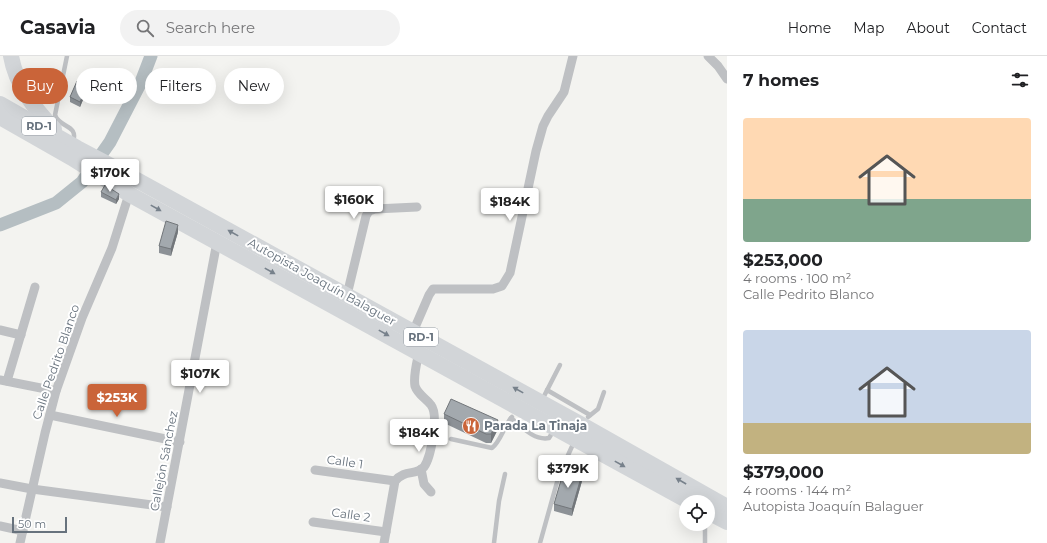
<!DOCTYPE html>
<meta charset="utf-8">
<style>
body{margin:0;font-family:Montserrat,sans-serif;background:#f2f2f2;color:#202124;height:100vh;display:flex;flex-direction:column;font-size:15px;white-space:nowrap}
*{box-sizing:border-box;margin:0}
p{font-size:13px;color:#757577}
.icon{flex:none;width:22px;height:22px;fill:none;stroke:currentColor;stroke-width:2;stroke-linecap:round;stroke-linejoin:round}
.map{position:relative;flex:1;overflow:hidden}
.details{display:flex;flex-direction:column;background:#fff;width:320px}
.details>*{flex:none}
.banner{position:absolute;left:12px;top:12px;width:380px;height:36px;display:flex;gap:8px}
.tools{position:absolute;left:679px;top:439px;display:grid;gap:8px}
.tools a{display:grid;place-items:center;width:36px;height:36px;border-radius:50%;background:#fff;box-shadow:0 4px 16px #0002;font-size:20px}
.scale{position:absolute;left:12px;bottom:10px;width:55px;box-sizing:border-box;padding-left:4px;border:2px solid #67727d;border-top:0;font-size:11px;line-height:14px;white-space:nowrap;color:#67727d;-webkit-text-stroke:3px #fff;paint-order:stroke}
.price{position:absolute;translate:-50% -34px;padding:0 9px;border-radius:4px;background:#fff;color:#222;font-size:13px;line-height:26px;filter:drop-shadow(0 1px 2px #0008)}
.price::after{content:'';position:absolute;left:50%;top:24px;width:12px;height:9px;margin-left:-6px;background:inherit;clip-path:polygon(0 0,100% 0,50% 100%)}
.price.current{background:#ca6439;color:#fff}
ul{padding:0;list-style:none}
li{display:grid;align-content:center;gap:8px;height:212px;padding:0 16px}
li span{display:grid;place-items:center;height:124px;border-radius:4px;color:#555}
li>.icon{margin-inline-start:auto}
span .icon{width:72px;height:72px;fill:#fffc;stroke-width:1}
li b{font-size:17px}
h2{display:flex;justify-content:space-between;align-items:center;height:48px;padding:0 16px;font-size:17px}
.pill{padding:0 14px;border-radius:18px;background:#fff;box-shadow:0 4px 16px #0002;font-size:14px;line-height:36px}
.pill.current{background:#ca6439;color:#fff}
header{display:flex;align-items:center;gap:24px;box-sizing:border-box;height:56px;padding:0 20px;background:#fff;border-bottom:1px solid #e0e0e0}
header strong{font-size:19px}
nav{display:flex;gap:22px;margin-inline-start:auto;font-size:14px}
.search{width:280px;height:36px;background:#f2f2f2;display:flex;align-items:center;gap:10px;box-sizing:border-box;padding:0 14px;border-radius:22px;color:#757577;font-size:15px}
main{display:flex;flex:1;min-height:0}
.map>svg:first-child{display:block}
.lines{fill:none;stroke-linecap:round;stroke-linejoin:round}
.river{stroke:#b5bec2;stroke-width:13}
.service{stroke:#bec0c3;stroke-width:4.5}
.minor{stroke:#bec0c3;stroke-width:9}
.motorway{stroke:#d2d5d8;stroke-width:16}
.wall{fill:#8c9196}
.shaded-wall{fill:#72767a}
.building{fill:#a3a9ae;stroke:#72767a}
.oneway{fill:#77818b}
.labels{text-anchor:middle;stroke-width:4;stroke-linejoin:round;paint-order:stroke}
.shield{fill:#fff;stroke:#959ca4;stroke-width:1}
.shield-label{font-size:11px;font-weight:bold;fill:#67727d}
.street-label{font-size:12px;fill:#67727d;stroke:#fff}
.poi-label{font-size:12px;font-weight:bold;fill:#67727d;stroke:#fff;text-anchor:start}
</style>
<header>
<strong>Casavia</strong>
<div class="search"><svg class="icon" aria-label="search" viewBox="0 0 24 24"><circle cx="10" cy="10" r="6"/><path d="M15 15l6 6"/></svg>Search here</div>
<nav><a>Home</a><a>Map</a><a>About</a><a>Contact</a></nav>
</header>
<main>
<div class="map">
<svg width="727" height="487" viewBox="0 0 727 487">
<rect width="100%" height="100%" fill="#f3f3f0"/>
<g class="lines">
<polyline class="river" points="0,169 56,147 82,126 110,86 141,26 151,0"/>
<g class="service">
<path d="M 67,0 L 55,59 C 59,72 79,68 73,86"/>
<polyline points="547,334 590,359"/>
<polyline points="542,344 560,309"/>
<path d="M 512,361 L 511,362 C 521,370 534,385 549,382 L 554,374"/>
<polyline points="588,361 598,353 604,336"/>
<path d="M 451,383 L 492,392 C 500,386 504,371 511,362"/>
<polyline points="494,487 499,445 505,418"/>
<polyline points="540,487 559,419 574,386"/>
<polyline points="705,487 705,468"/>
</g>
<g class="minor">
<polyline points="708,0 718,10 727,23"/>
<polyline points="347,239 366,160 369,155 375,153 417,151"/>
<polyline points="0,274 21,279"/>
<polyline points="413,276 429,239 433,233 493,233 502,230 510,217 536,95 543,70 548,60 564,36 573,0"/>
<polyline points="0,324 56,335"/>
<polyline points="7,325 35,231"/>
<polyline points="50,359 180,386"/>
<polyline points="421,413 424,428 431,436"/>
<polyline points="315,414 395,425"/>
<polyline points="0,427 32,433 167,451"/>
<polyline points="313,466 386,476"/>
<polyline points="0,470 23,475"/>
<polyline points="20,487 45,377 56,335 82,262 112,192 129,138"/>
<polyline points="160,487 217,186"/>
<path d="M 384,487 L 395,425 C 405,413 416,420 424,411 C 431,401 439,359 431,349 C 426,342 418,339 415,330 C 413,320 417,306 419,296"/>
</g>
<g class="motorway">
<path d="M 11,0 C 16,29 34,52 54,73"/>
<polyline points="0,48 77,92 115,112 582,369 727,451"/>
<polyline points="0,61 72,102 129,138 690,446"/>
<polyline points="708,456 727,466"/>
</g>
</g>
<g class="wall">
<polygon points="87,34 80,51 70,46 70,41"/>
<polygon points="101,136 119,143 116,148 101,141"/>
<polygon points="178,176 171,200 159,197 159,190"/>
<polygon points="444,358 498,373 491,387 486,387 444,367"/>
<polygon points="582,425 572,460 554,455 554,448"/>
</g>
<g class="shaded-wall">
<polygon points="87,30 87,34 80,51 80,46"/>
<polygon points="119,138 119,143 116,148 116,144"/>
<polygon points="178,169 178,176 171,200 171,193"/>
<polygon points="498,364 498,373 491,387 491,378"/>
<polygon points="582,418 582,425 572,460 572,453"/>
</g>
<g class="building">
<polygon points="77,25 87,30 80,46 70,41"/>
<polygon points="105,129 119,138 116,144 101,136"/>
<polygon points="166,165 178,169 171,193 159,190"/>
<polygon points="451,343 498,364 491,378 486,378 444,358"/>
<polygon points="564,414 582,418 572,453 554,448"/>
</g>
<defs><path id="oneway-solid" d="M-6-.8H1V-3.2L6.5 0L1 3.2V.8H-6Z"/></defs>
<g class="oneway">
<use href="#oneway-solid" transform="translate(156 152) rotate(29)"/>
<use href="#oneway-solid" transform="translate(233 177) rotate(-151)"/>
<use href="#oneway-solid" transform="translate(270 215) rotate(29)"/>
<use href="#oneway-solid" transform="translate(384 277) rotate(29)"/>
<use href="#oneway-solid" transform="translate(518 334) rotate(-151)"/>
<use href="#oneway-solid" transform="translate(620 408) rotate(29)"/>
<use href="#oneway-solid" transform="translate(681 425) rotate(-150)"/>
</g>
<defs>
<g id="restaurant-disc" transform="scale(0.9)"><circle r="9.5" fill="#ca6439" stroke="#fff"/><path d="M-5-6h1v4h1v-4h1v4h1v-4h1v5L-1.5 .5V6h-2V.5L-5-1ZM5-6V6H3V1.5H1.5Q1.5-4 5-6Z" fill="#fff"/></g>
</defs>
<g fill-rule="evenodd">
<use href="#restaurant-disc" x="471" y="370"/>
</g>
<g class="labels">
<g class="shield">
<rect x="22" y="61" width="34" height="18" rx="3"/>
<rect x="404" y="272" width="34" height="18" rx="3"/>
</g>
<g class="shield-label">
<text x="39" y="74">RD-1</text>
<text x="421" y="285">RD-1</text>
</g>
<g class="street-label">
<text transform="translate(322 226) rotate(29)" y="4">Autopista Joaquín Balaguer</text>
<text transform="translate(56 306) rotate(-71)" y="4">Calle Pedrito Blanco</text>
<text transform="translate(164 405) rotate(-79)" y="4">Callejón Sánchez</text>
<text transform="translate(345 406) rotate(8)" y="4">Calle 1</text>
<text transform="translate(351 459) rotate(8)" y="4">Calle 2</text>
</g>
<g class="poi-label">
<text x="484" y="374">Parada La Tinaja</text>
</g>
</g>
</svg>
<div class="tools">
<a><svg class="icon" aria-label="locate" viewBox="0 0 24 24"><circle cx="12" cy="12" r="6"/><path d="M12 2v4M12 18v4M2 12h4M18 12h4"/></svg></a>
</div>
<div class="scale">50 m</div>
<b class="price" style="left:110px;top:137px">$170K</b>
<b class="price" style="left:354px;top:164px">$160K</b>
<b class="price" style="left:510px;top:166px">$184K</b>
<b class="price" style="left:200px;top:338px">$107K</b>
<b class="price current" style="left:117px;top:362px">$253K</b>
<b class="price" style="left:419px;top:397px">$184K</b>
<b class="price" style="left:568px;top:433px">$379K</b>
<div class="banner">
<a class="pill current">Buy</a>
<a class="pill">Rent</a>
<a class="pill">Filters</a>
<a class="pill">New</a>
</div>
</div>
<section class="details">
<h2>7 homes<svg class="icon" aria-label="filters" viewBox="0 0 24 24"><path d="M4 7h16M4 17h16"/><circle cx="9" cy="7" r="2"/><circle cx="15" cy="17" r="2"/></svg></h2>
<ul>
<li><span style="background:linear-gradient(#ffd9b3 65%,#7fa58c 0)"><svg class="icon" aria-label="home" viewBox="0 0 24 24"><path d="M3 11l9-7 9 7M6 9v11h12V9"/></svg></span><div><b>$253,000</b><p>4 rooms · 100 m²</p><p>Calle Pedrito Blanco</p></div></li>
<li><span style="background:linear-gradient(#c9d6e8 75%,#c2b280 0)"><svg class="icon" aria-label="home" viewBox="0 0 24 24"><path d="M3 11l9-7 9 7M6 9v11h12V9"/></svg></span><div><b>$379,000</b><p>4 rooms · 144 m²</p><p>Autopista Joaquín Balaguer</p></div></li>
</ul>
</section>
</main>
